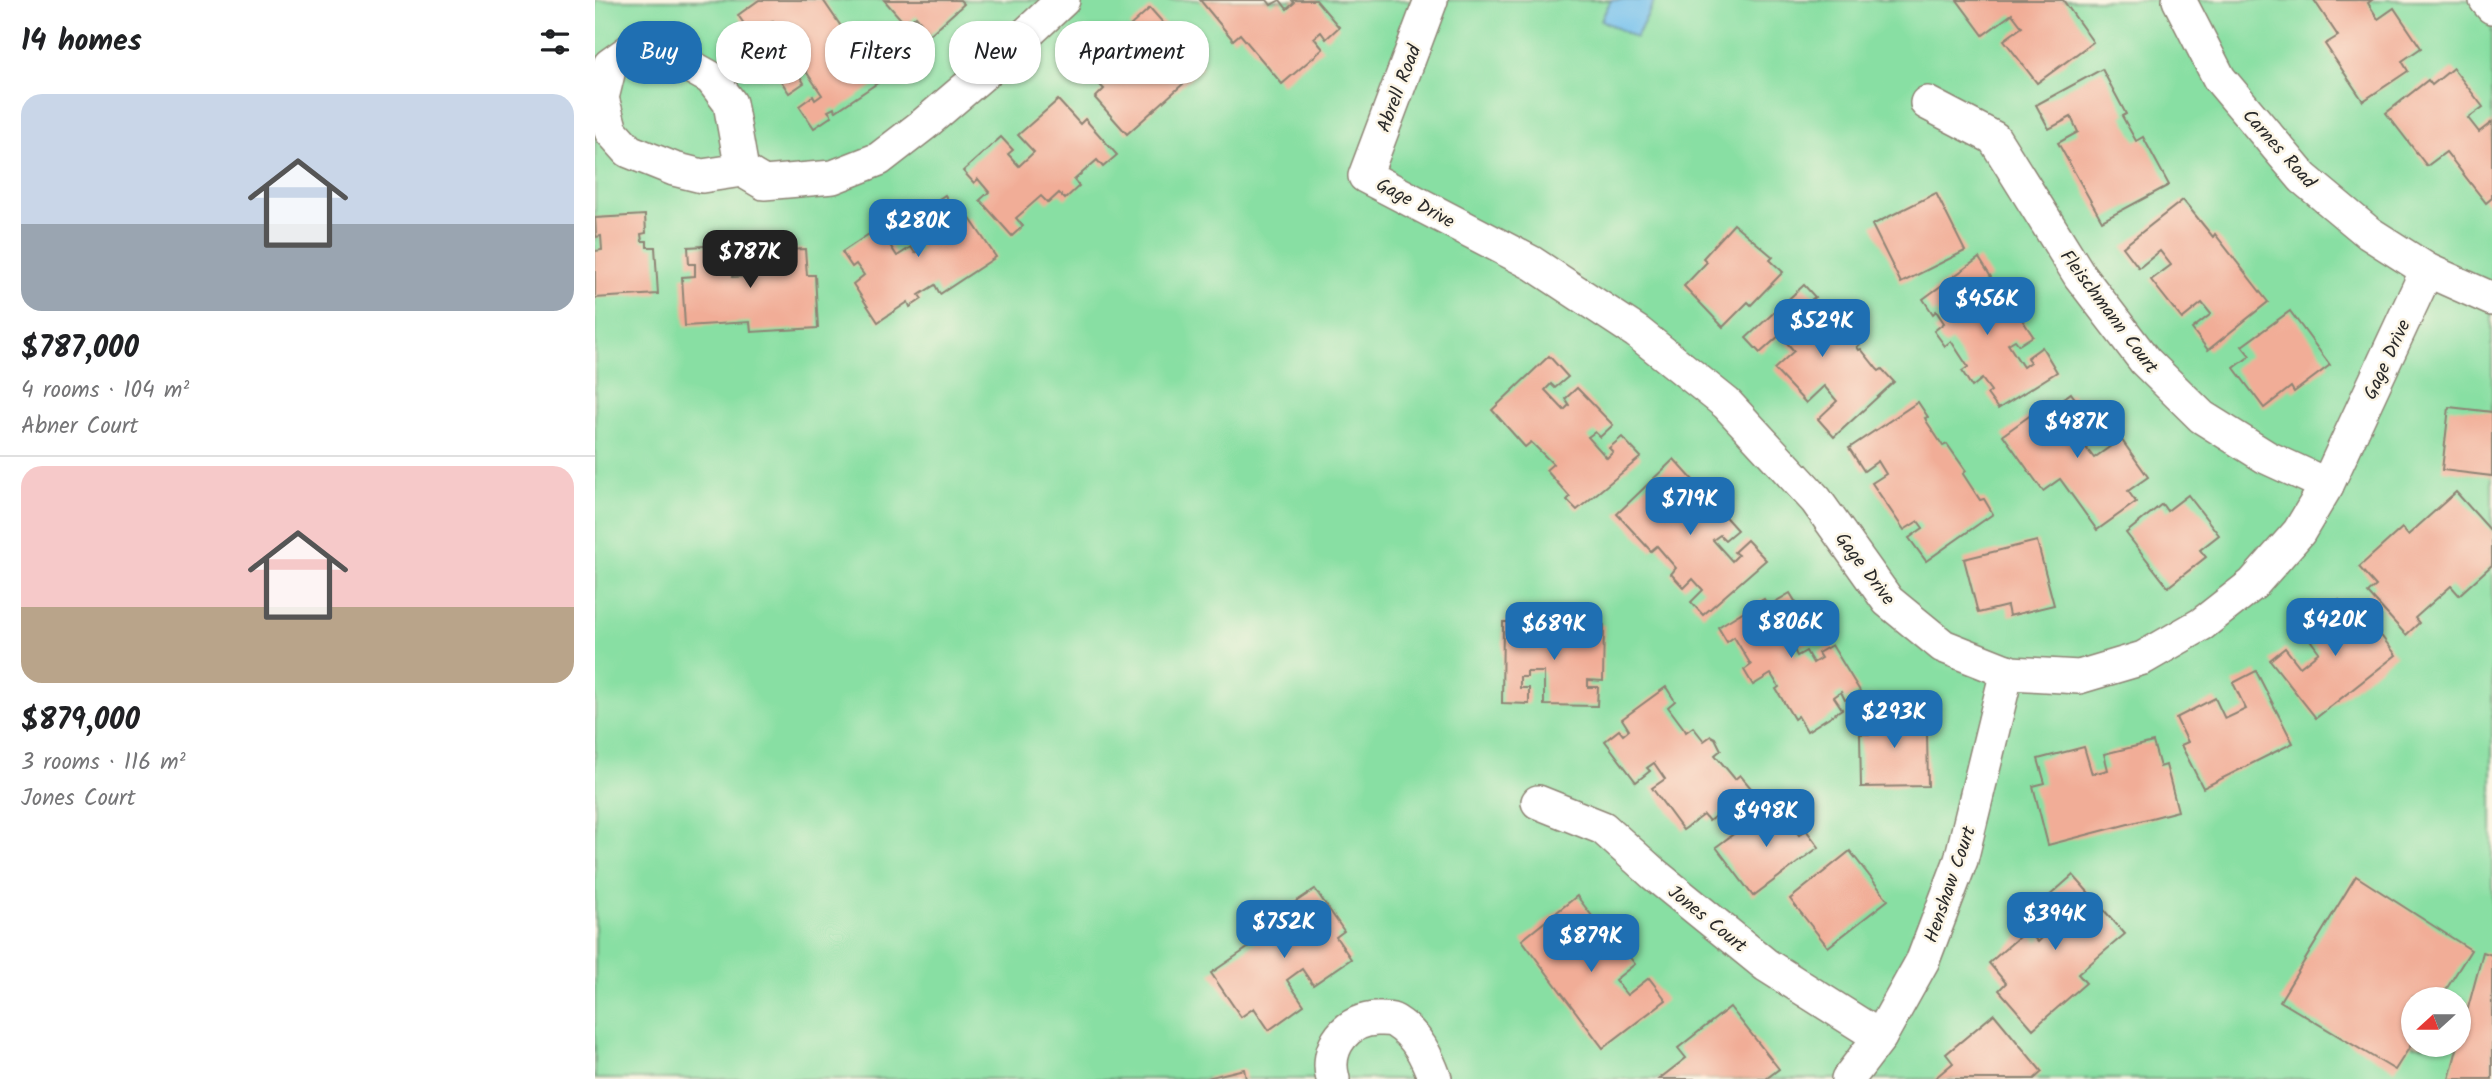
<!DOCTYPE html>
<meta charset="utf-8">
<style>
body{margin:0;font-family:Kalam,sans-serif;background:#f2f2f2;color:#202124;height:100vh;display:flex;flex-direction:column;font-size:26px;white-space:nowrap}
*{box-sizing:border-box;margin:0}
p{font-size:23px;color:#757577}
.icon{flex:none;width:38px;height:38px;fill:none;stroke:currentColor;stroke-width:2;stroke-linecap:round;stroke-linejoin:round}
.map{position:relative;flex:1;overflow:hidden}
.sheet{display:flex;flex-direction:column;background:#fff;width:595px}
.sheet>*{flex:none}
.guide{position:absolute;left:21px;top:21px;width:665px;height:63px;display:flex;gap:14px}
.needle{width:46px;rotate:249deg}
.tools{position:absolute;left:1806px;top:987px;display:grid;gap:14px}
.tools a{display:grid;place-items:center;width:70px;height:70px;border-radius:50%;background:#fff;box-shadow:0 2px 5px #0004;font-size:35px}
.price{position:absolute;translate:-50% -60px;padding:0 16px;border-radius:14px;background:#1f6fb2;color:#fff;font-size:23px;line-height:46px;filter:drop-shadow(0 2px 4px #0008)}
.price::after{content:'';position:absolute;left:50%;top:42px;width:21px;height:16px;margin-left:-10px;background:inherit;clip-path:polygon(0 0,100% 0,50% 100%)}
.price.on{background:#222;color:#fff}
ul{padding:0;list-style:none}
li{display:grid;align-content:center;gap:14px;height:371px;padding:0 21px}
li+li{border-top:2px solid #e0e0e0}
li span{display:grid;place-items:center;height:217px;border-radius:21px;color:#555}
li>.icon{margin-inline-start:auto}
span .icon{width:126px;height:126px;fill:#fffc;stroke-width:1}
li b{font-size:30px}
h2{display:flex;justify-content:space-between;align-items:center;height:84px;padding:0 21px;font-size:30px}
.pill{padding:0 24px;border-radius:28px;background:#fff;box-shadow:0 2px 5px #0004;font-size:24px;line-height:63px}
.pill.on{background:#1f6fb2;color:#fff}
main{display:flex;flex:1;min-height:0}
.map>svg:first-child{display:block}
.green{fill:#88dfa3;stroke:#5a8567;stroke-width:2;fill-rule:evenodd}
.water{fill:#74c1ee;stroke:#50768c;stroke-width:2}
.building{fill:#f1ad97}
.lines{fill:none;stroke-linecap:round;stroke-linejoin:round}
.minor-casing{stroke:#8e8474;stroke-width:36}
.minor{stroke:#fff;stroke-width:33}
.labels{text-anchor:middle;stroke-width:5;stroke-linejoin:round;paint-order:stroke}
.street-label{font-size:19px;fill:#2b2b2b;stroke:#fcf5e5}
</style>
<main>
<section class="sheet">
<h2>14 homes<svg class="icon" aria-label="filters" viewBox="0 0 24 24"><path d="M4 7h16M4 17h16"/><circle cx="9" cy="7" r="2"/><circle cx="15" cy="17" r="2"/></svg></h2>
<ul>
<li><span style="background:linear-gradient(#c9d6e8 60%,#9aa5b1 0)"><svg class="icon" aria-label="home" viewBox="0 0 24 24"><path d="M3 11l9-7 9 7M6 9v11h12V9"/></svg></span><div><b>$787,000</b><p>4 rooms · 104 m²</p><p>Abner Court</p></div></li>
<li><span style="background:linear-gradient(#f6c9c9 65%,#b9a48a 0)"><svg class="icon" aria-label="home" viewBox="0 0 24 24"><path d="M3 11l9-7 9 7M6 9v11h12V9"/></svg></span><div><b>$879,000</b><p>3 rooms · 116 m²</p><p>Jones Court</p></div></li>
</ul>
</section>
<div class="map">
<svg width="1897" height="1079" viewBox="0 0 1897 1079">
<rect width="100%" height="100%" fill="#fcf5e5"/>
<filter id="ink" filterUnits="userSpaceOnUse"><feTurbulence type="fractalNoise" baseFrequency=".0143" numOctaves="2"/><feDisplacementMap in="SourceGraphic" scale="14" xChannelSelector="R" yChannelSelector="G"/><feConvolveMatrix kernelMatrix="1 2 1 2 8 2 1 2 1" color-interpolation-filters="sRGB"/></filter>
<filter id="wash" filterUnits="userSpaceOnUse"><feTurbulence type="fractalNoise" baseFrequency=".00686" numOctaves="4" result="noise"/><feDisplacementMap in="SourceGraphic" scale="28" xChannelSelector="R" yChannelSelector="G"/><feGaussianBlur stdDeviation="1.57" result="paint"/><feColorMatrix in="noise" values="0 0 0 0 0 0 0 0 0 0 0 0 0 0 0 0 0 1.4 0 .05"/><feComposite in="paint" operator="in"/></filter>
<g filter="url(#wash)">
<rect width="100%" height="100%" fill="#f1dcbc"/>
<path class="green" d="M 0,0 L 1897,0 L 1897,1079 L 0,1079 ZM 1818,999 L 1864,999 L 1864,1045 L 1818,1045 Z"/>
<polygon class="water" points="1016,0 1060,0 1041,38 1006,20"/>
<g id="blocks">
<g class="building">
<polygon points="164,0 228,0 284,82 241,111 239,108 233,111 237,116 219,128 204,106 218,96 220,100 227,95 210,70 204,75 209,83 194,93 166,51 180,41 184,47 192,41 178,21 171,27 174,31 160,40 143,15"/>
<polygon points="289,0 365,0 369,4 331,38 321,26 326,22 321,16 311,25"/>
<polygon points="605,0 672,0 676,5 685,0 692,9 699,3 697,0 721,0 744,27 731,39 726,32 719,38 728,49 687,84 645,34 638,40"/>
<polygon points="1362,0 1468,0 1498,42 1442,83 1409,40 1427,27 1417,14 1388,35"/>
<polygon points="1719,0 1777,0 1773,3 1783,19 1799,8 1826,48 1807,61 1813,71 1768,101 1730,44 1743,36"/>
<polygon points="555,8 607,67 532,134 500,98 509,89 500,80 496,84 484,71 524,35 535,49 529,54 540,66 557,51 535,26"/>
<polygon points="1858,68 1888,107 1873,118 1884,132 1897,122 1897,198 1891,203 1851,152 1832,166 1791,113 1833,80 1837,85"/>
<polygon points="1507,69 1531,114 1527,116 1541,141 1548,137 1574,185 1507,221 1463,143 1483,132 1476,117 1454,129 1441,105"/>
<polygon points="463,100 485,124 490,119 522,155 508,167 502,160 479,180 484,186 470,199 464,193 453,203 446,196 421,218 428,226 417,236 385,200 394,192 383,179 379,183 368,171 406,137 418,150 413,154 424,166 439,152 423,135"/>
<polygon points="1341,193 1370,251 1306,283 1277,225"/>
<polygon points="350,195 367,221 374,217 401,257 345,294 340,285 324,295 327,299 315,307 313,302 283,322 258,284 269,275 261,264 257,267 247,252 289,224 299,238 293,242 302,256 316,247 320,253 326,250 323,245 329,241 324,234 317,238 307,224"/>
<polygon points="1588,200 1618,237 1620,234 1673,302 1613,350 1597,329 1616,314 1607,303 1587,319 1556,280 1576,265 1565,251 1544,268 1528,247"/>
<polygon points="50,215 51,233 46,234 47,241 52,241 52,247 60,247 63,294 0,298 0,251 7,250 6,236 1,237 0,218"/>
<polygon points="1139,224 1178,257 1175,260 1188,272 1156,305 1153,302 1128,327 1089,286 1112,262 1108,258"/>
<polygon points="143,244 145,262 137,262 138,277 169,275 169,270 160,270 159,252 210,249 212,275 220,275 223,328 156,332 155,322 90,326 87,277 100,276 100,264 94,264 93,247"/>
<polygon points="1384,258 1396,277 1377,291 1393,314 1399,308 1395,303 1409,293 1438,336 1424,345 1420,340 1413,344 1428,367 1435,362 1432,358 1447,347 1462,372 1403,409 1392,394 1396,391 1387,379 1377,387 1367,371 1373,367 1356,341 1350,346 1339,331 1349,323 1341,311 1338,314 1328,299"/>
<polygon points="1209,285 1220,297 1217,299 1240,324 1243,321 1265,344 1262,347 1264,350 1266,349 1282,369 1284,371 1287,369 1299,382 1239,437 1223,419 1242,401 1229,386 1211,403 1179,369 1199,351 1185,335 1165,353 1151,338"/>
<polygon points="1695,311 1735,365 1699,392 1696,387 1669,408 1639,368 1655,356 1647,346"/>
<polygon points="954,356 973,377 960,388 956,384 950,390 969,410 974,405 970,399 982,388 1018,425 1005,437 1000,432 993,437 1012,458 1018,452 1014,448 1027,437 1046,457 982,510 972,500 975,497 951,470 958,464 936,442 930,447 897,410"/>
<polygon points="1476,393 1504,432 1488,444 1499,458 1526,439 1553,477 1533,491 1541,502 1502,530 1465,479 1448,491 1408,435 1451,404 1454,409"/>
<polygon points="1323,402 1333,417 1330,418 1332,422 1348,446 1352,444 1371,471 1368,474 1385,500 1389,499 1398,514 1331,561 1314,538 1328,528 1323,521 1309,530 1277,483 1291,474 1283,461 1269,471 1254,448"/>
<polygon points="1854,407 1897,412 1897,476 1847,470"/>
<polygon points="1079,459 1098,480 1085,491 1082,487 1075,493 1093,514 1099,507 1095,503 1107,491 1142,530 1130,540 1125,535 1118,540 1137,561 1143,555 1139,552 1152,540 1171,560 1108,615 1096,602 1108,590 1098,579 1089,588 1076,574 1081,568 1062,546 1056,551 1022,514"/>
<polygon points="1861,492 1897,532 1897,565 1864,595 1856,586 1820,618 1824,623 1811,635 1773,593 1781,586 1764,567 1807,528 1813,535"/>
<polygon points="1593,495 1624,535 1605,550 1611,557 1573,587 1531,533 1567,504 1572,511"/>
<polygon points="1442,541 1459,605 1414,616 1412,606 1383,613 1369,559"/>
<polygon points="1195,593 1222,637 1207,646 1203,640 1196,644 1202,656 1211,651 1218,663 1226,658 1223,653 1237,645 1265,691 1250,700 1246,692 1239,697 1247,709 1212,731 1203,716 1199,719 1181,689 1184,687 1176,674 1158,685 1149,670 1156,665 1139,637 1132,642 1123,627 1169,599 1177,614 1183,608 1180,602"/>
<polygon points="1744,600 1758,618 1767,611 1801,655 1721,718 1675,660 1690,648 1705,667 1724,652 1707,629"/>
<polygon points="958,621 991,622 991,625 1009,625 1008,681 993,680 993,687 1003,687 1002,706 949,705 949,672 932,672 932,677 925,677 925,688 934,688 934,704 907,703 908,622 924,622 924,625 957,626"/>
<polygon points="1661,671 1698,743 1608,788 1586,745 1593,742 1581,718 1620,698 1630,719 1651,709 1638,683"/>
<polygon points="1071,687 1080,701 1073,707 1090,730 1091,732 1098,727 1109,741 1116,736 1120,738 1126,750 1120,755 1140,779 1145,775 1156,788 1114,821 1109,815 1088,830 1057,788 1070,779 1059,763 1052,768 1055,771 1041,782 1010,741 1024,730 1028,735 1034,730 1027,719"/>
<polygon points="1272,708 1325,708 1325,723 1316,723 1316,728 1318,728 1318,733 1332,733 1333,786 1266,787 1265,734 1278,734 1278,725 1272,725"/>
<polygon points="1558,742 1565,767 1571,765 1583,811 1453,845 1438,786 1450,783 1443,759 1489,747 1497,774 1513,770 1509,754"/>
<polygon points="1180,803 1204,835 1211,830 1224,847 1158,896 1121,847"/>
<polygon points="1255,851 1293,900 1233,947 1195,899"/>
<polygon points="1478,875 1530,934 1483,974 1491,983 1438,1029 1404,990 1411,983 1394,963 1432,930 1443,942 1453,932 1436,912"/>
<polygon points="1761,876 1876,950 1845,999 1818,999 1818,1042 1800,1070 1685,1001"/>
<polygon points="720,889 749,931 741,937 756,959 718,985 707,969 692,980 709,1005 674,1030 659,1008 646,1017 616,973 669,937 663,927"/>
<polygon points="982,896 997,916 978,931 990,945 1012,928 1040,964 1020,980 1032,995 1054,978 1071,1000 1008,1048 927,940"/>
<polygon points="1888,952 1897,955 1897,1079 1854,1079"/>
<polygon points="1135,1007 1184,1069 1171,1079 1064,1079 1091,1058 1083,1048"/>
<polygon points="1399,1014 1447,1072 1439,1079 1339,1079 1358,1063 1351,1054"/>
<polygon points="649,1069 651,1079 612,1079 612,1078"/>
</g>
</g>
</g>
<g filter="url(#ink)">
<use href="#blocks" fill-opacity="0" stroke="#8e8474" stroke-width="2"/>
<g class="lines">
<g class="minor-casing">
<g id="minor">
<polyline points="836,0 770,176 937,263 1042,332 1132,404 1221,500 1293,601 1348,646 1416,673 1484,677 1548,658 1607,624 1658,584 1704,532 1732,485 1832,270"/>
<polyline points="1584,0 1624,78 1708,178 1774,233 1832,270 1897,299"/>
<polyline points="1891,0 1897,7"/>
<polyline points="1332,103 1399,138 1485,276 1550,361 1607,417 1671,457 1732,485"/>
<polyline points="147,170 135,103 116,78 71,53 36,50 15,65 7,98 16,131 34,151 79,169 107,176 147,170 169,183 238,177 284,159 328,125 396,67 468,0"/>
<polyline points="943,802 1008,828 1059,874 1171,965 1285,1037"/>
<path d="M 738,1079 C 729,1048 752,1017 786,1019 C 791,1019 797,1019 801,1022 C 822,1035 832,1057 840,1079"/>
<polyline points="1253,1079 1285,1037 1328,960 1366,860 1412,671"/>
</g>
</g>
<use href="#minor" class="minor"/>
</g>
</g>
<g class="labels">
<g class="street-label">
<text transform="translate(803 88) rotate(-69)" y="7">Abrell Road</text>
<text transform="translate(1685 148) rotate(48)" y="7">Carnes Road</text>
<text transform="translate(821 202) rotate(28)" y="7">Gage Drive</text>
<text transform="translate(1515 311) rotate(53)" y="7">Fleischmann Court</text>
<text transform="translate(1791 359) rotate(-65)" y="7">Gage Drive</text>
<text transform="translate(1271 568) rotate(53)" y="7">Gage Drive</text>
<text transform="translate(1354 884) rotate(-71)" y="7">Henshaw Court</text>
<text transform="translate(1113 918) rotate(39)" y="7">Jones Court</text>
</g>
</g>
</svg>
<div class="tools">
<a><svg class="needle" viewBox="-14 -14 28 28"><path d="M0-13l5 13h-10z" fill="#e53935"/><path d="M0 13l5-13h-10z" fill="#757577"/></svg></a>
</div>
<b class="price" style="left:323px;top:259px">$280K</b>
<b class="price on" style="left:155px;top:290px">$787K</b>
<b class="price" style="left:1392px;top:337px">$456K</b>
<b class="price" style="left:1227px;top:359px">$529K</b>
<b class="price" style="left:1482px;top:460px">$487K</b>
<b class="price" style="left:1095px;top:537px">$719K</b>
<b class="price" style="left:1740px;top:658px">$420K</b>
<b class="price" style="left:1196px;top:660px">$806K</b>
<b class="price" style="left:959px;top:662px">$689K</b>
<b class="price" style="left:1299px;top:750px">$293K</b>
<b class="price" style="left:1171px;top:849px">$498K</b>
<b class="price" style="left:1460px;top:952px">$394K</b>
<b class="price" style="left:689px;top:960px">$752K</b>
<b class="price" style="left:996px;top:974px">$879K</b>
<div class="guide">
<a class="pill on">Buy</a>
<a class="pill">Rent</a>
<a class="pill">Filters</a>
<a class="pill">New</a>
<a class="pill">Apartment</a>
</div>
</div>
</main>
